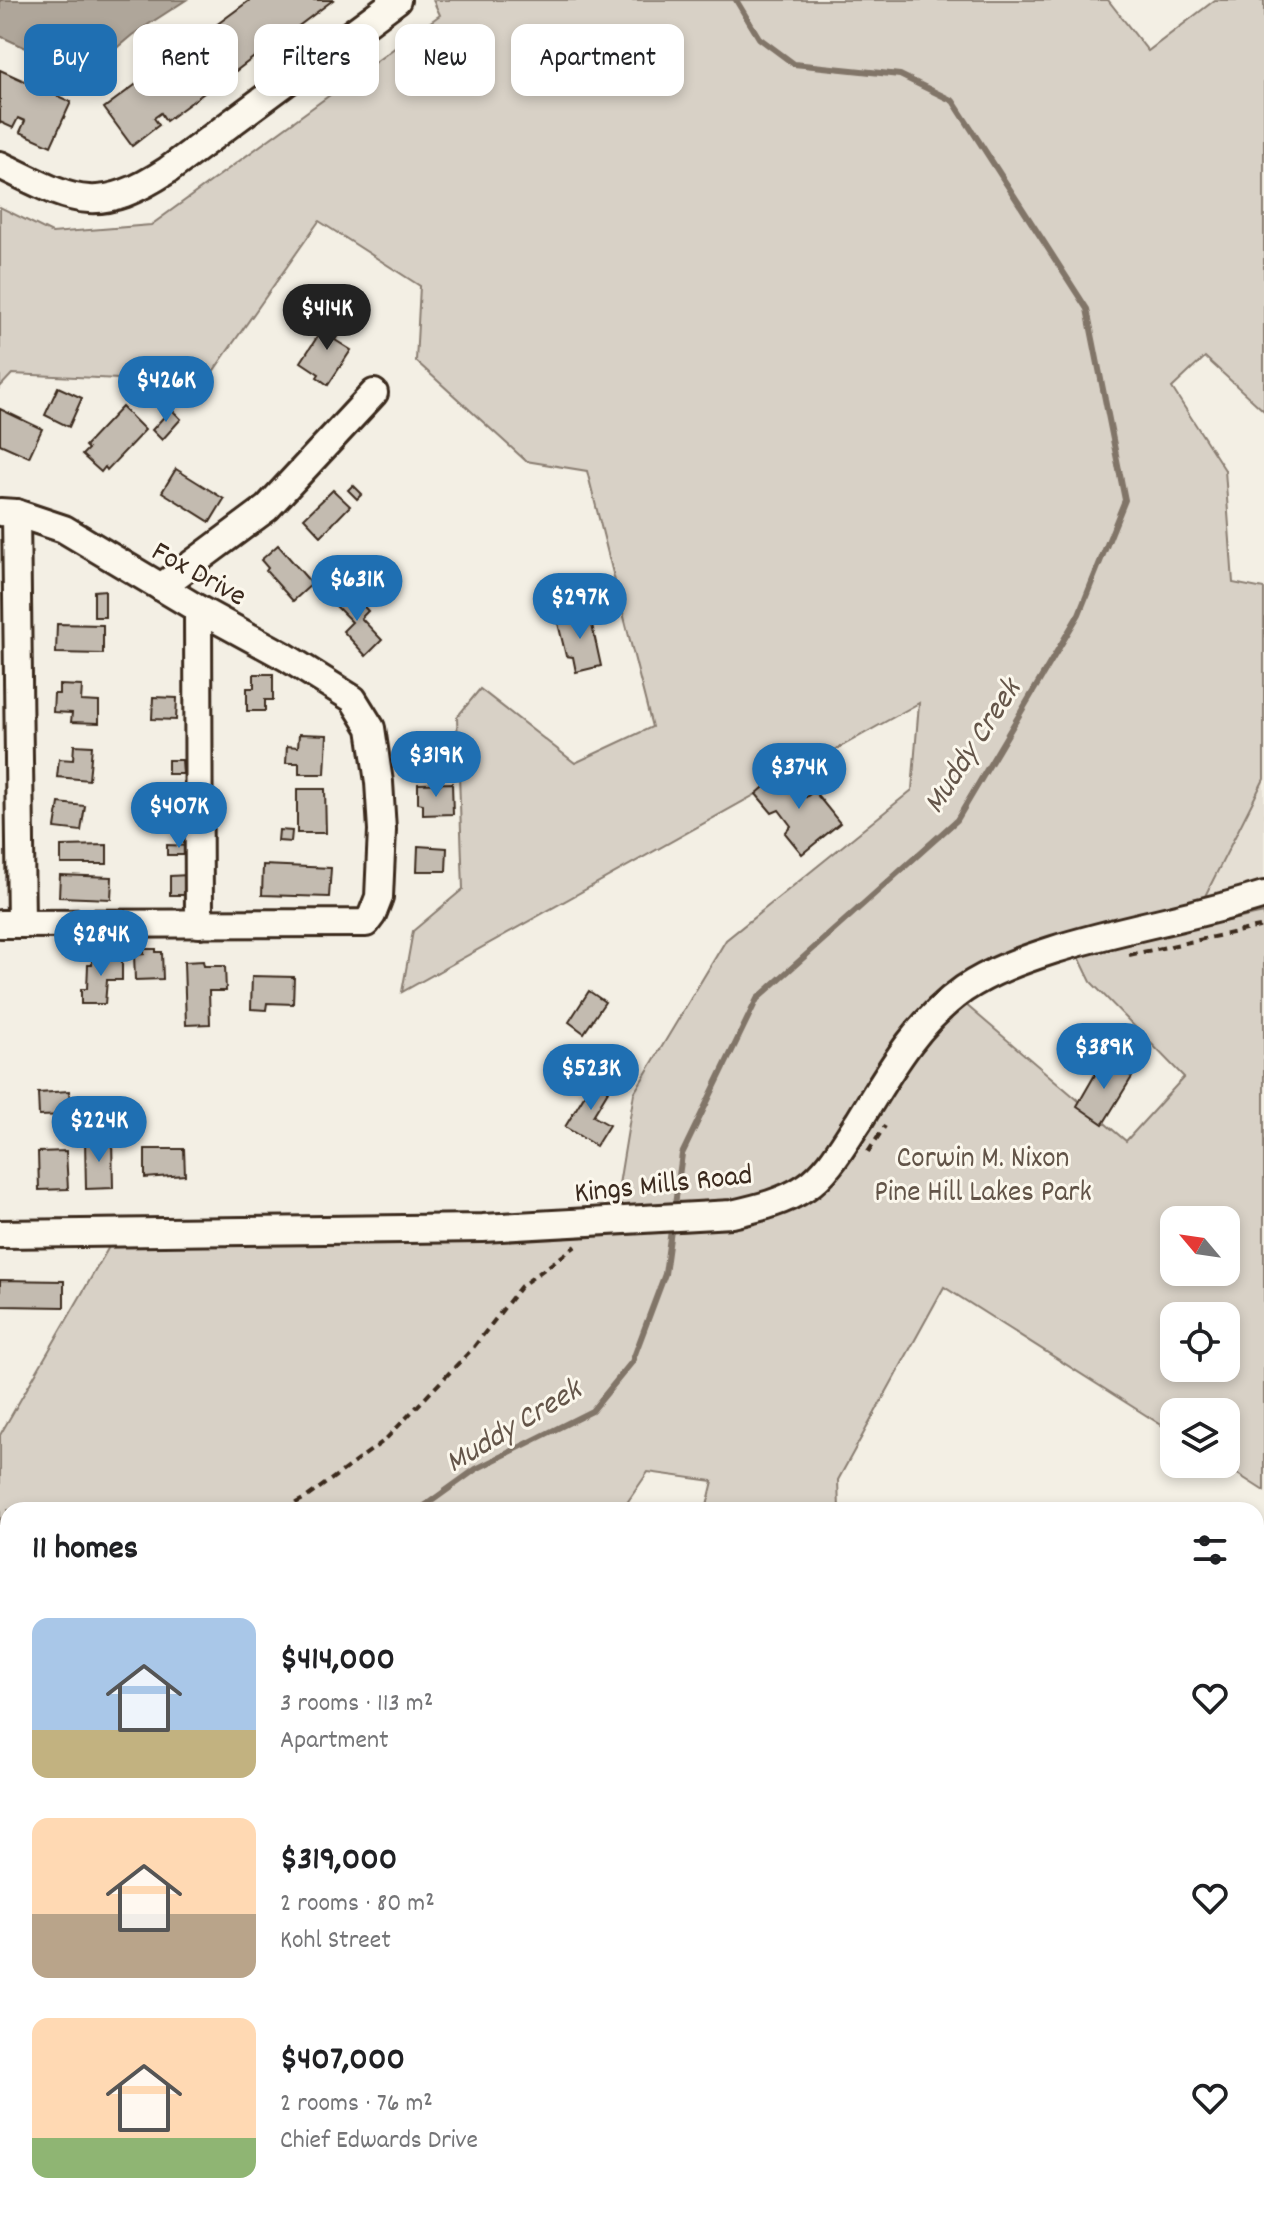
<!DOCTYPE html>
<meta charset="utf-8">
<style>
body{margin:0;font-family:Dekko,sans-serif;background:#f6f6f6;color:#202124;height:100vh;display:flex;flex-direction:column;font-size:30px;white-space:nowrap}
*{box-sizing:border-box;margin:0}
p{font-size:26px;color:#757577}
.icon{flex:none;width:44px;height:44px;fill:none;stroke:currentColor;stroke-width:2;stroke-linecap:round;stroke-linejoin:round}
.map{position:relative;flex:1;overflow:hidden}
.sheet{position:absolute;left:0px;top:1502px;width:1264px;height:712px;display:flex;flex-direction:column;background:#fff;border-radius:24px 24px 0 0;box-shadow:0 4px 12px #0003}
.sheet>*{flex:none}
.hud{position:absolute;left:24px;top:24px;width:800px;height:72px;display:flex;gap:16px}
.needle{width:52px;rotate:299deg}
.tools{position:absolute;left:1160px;top:1206px;display:grid;gap:16px}
.tools a{display:grid;place-items:center;width:80px;height:80px;border-radius:16px;background:#fff;box-shadow:0 4px 12px #0003;font-size:40px}
.price{position:absolute;translate:-50% -68px;padding:0 18px;border-radius:28px;background:#1f6fb2;color:#fff;font-size:26px;line-height:52px;filter:drop-shadow(0 2px 4px #0008)}
.price::after{content:'';position:absolute;left:50%;top:48px;width:24px;height:18px;margin-left:-12px;background:inherit;clip-path:polygon(0 0,100% 0,50% 100%)}
.price.current{background:#222;color:#fff}
ul{padding:0;list-style:none}
li{display:flex;align-items:center;gap:24px;height:200px;padding:0 32px}
li span{display:grid;place-items:center;flex:none;width:224px;height:160px;border-radius:16px;color:#555}
li>.icon{margin-inline-start:auto}
span .icon{width:96px;height:96px;fill:#fffc;stroke-width:1}
li b{font-size:34px}
h2{display:flex;justify-content:space-between;align-items:center;height:96px;padding:0 32px;font-size:34px}
.chip{padding:0 28px;border-radius:16px;background:#fff;box-shadow:0 4px 12px #0003;font-size:28px;line-height:72px}
.chip.current{background:#1f6fb2;color:#fff}
.map>svg:first-child{display:block}
.built{fill:#e5dfd4}
.green{fill:#d8d1c6;stroke:#8a7e72;stroke-width:2;fill-rule:evenodd}
.water{fill:#afa69a;stroke:#817468;stroke-width:2}
.lines{fill:none;stroke-linecap:round;stroke-linejoin:round}
.stream{stroke:#817468;stroke-width:6}
.building{fill:#c3bbb0;stroke:#3b2a1e;stroke-width:2}
.minor-casing{stroke:#3b2a1e;stroke-width:32}
.major-casing{stroke:#3b2a1e;stroke-width:40}
.path{stroke:#3b2a1e;stroke-width:4;stroke-dasharray:8 6;stroke-linecap:butt}
.minor{stroke:#fbf7ec;stroke-width:26}
.major{stroke:#fbf7ec;stroke-width:34}
.labels{text-anchor:middle;stroke-width:6;stroke-linejoin:round;paint-order:stroke}
.street-label{font-size:30px;fill:#3b2a1e;stroke:#fbf7ec}
.park-label{font-size:30px;fill:#625448;stroke:#fbf7ec}
.water-label{font-size:32px;font-style:italic;fill:#645549;stroke:#fbf7ec}
</style>
<div class="map">
<svg width="1264" height="2214" viewBox="0 0 1264 2214">
<rect width="100%" height="100%" fill="#f3efe4"/>
<filter id="ink" filterUnits="userSpaceOnUse"><feTurbulence type="fractalNoise" baseFrequency=".0125" numOctaves="2"/><feDisplacementMap in="SourceGraphic" scale="16" xChannelSelector="R" yChannelSelector="G"/><feConvolveMatrix kernelMatrix="1 2 1 2 8 2 1 2 1" color-interpolation-filters="sRGB"/></filter>
<g filter="url(#ink)">
<polygon class="built" points="1264,779 1264,895 1197,912"/>
<path class="green" d="M 433,0 L 1108,0 L 1148,51 L 1215,0 L 1264,0 L 1264,411 L 1205,357 L 1172,388 L 1225,470 L 1233,583 L 1264,589 L 1264,779 L 1197,912 L 1073,944 L 958,998 L 1126,1141 L 1184,1077 L 1091,982 L 1077,953 L 1264,913 L 1264,1491 L 1222,1464 L 1226,1464 L 1226,1412 L 1174,1412 L 1174,1433 L 944,1287 L 838,1480 L 839,1510 L 706,1510 L 713,1481 L 648,1472 L 622,1510 L 8,1510 L 8,2206 L 163,2206 L 162,2214 L 14,2214 L 0,2206 L 0,1435 L 117,1233 L 613,1221 L 634,1093 L 726,940 L 912,790 L 919,703 L 402,992 L 413,931 L 463,889 L 457,717 L 480,689 L 575,763 L 652,727 L 587,471 L 526,461 L 416,361 L 420,286 L 319,221 L 205,383 L 12,374 L 0,387 L 0,207 L 52,233 L 151,225 L 440,15 ZM 801,1187 L 732,1214 L 626,1219 ZM 1174,1220 L 1226,1220 L 1226,1272 L 1174,1272 ZM 1174,1316 L 1226,1316 L 1226,1368 L 1174,1368 Z"/>
<polygon class="water" points="0,0 186,0 132,35 100,62 67,67 0,36"/>
<g class="lines">
<g class="stream">
<polyline points="674,1212 682,1154 757,999 957,820 1079,614 1125,500 1087,309 953,101 900,75 794,64 759,38 736,0"/>
<polyline points="419,1510 476,1469 592,1411 632,1362 665,1274 672,1223"/>
<polyline points="104,2214 105,2206"/>
</g>
</g>
<g class="building">
<polygon points="250,0 333,0 280,40 273,31 268,34 274,42 228,77 221,68 213,73 219,82 166,121 161,113 154,118 159,125 132,146 104,108"/>
<polygon points="0,70 71,102 51,146 20,132 25,121 18,118 13,128 0,122"/>
<polygon points="333,292 341,298 336,305 328,299"/>
<polygon points="330,315 345,325 335,340 351,350 328,385 317,377 319,374 301,362 321,331 326,334 330,328 324,324"/>
<polygon points="58,387 82,398 69,427 45,415"/>
<polygon points="122,407 145,430 107,470 105,467 101,472 82,455 88,449 85,446"/>
<polygon points="0,409 42,429 29,457 0,444"/>
<polygon points="171,409 181,419 162,440 152,430"/>
<polygon points="176,469 224,499 210,522 162,492"/>
<polygon points="353,485 362,494 357,499 348,490"/>
<polygon points="333,490 350,506 321,536 304,518"/>
<polygon points="278,545 312,584 293,601 266,571 268,568 261,560"/>
<polygon points="348,589 368,611 361,618 382,640 366,656 343,631 352,622 333,603"/>
<polygon points="105,590 105,617 94,617 94,591"/>
<polygon points="589,611 601,666 576,672 573,657 566,656 557,619"/>
<polygon points="57,624 103,625 103,654 56,653"/>
<polygon points="254,674 273,674 273,700 265,700 265,711 247,711 247,688 254,688"/>
<polygon points="59,685 82,686 81,701 99,702 99,723 71,722 72,713 53,712 54,694 59,694"/>
<polygon points="153,697 177,698 176,720 152,719"/>
<polygon points="299,734 327,735 325,774 299,774 299,763 286,763 287,746 298,747"/>
<polygon points="74,745 92,746 89,780 57,777 59,759 73,760"/>
<polygon points="168,760 182,760 183,774 168,774"/>
<polygon points="784,770 806,797 814,791 840,823 802,854 785,833 791,826 779,810 772,813 756,794"/>
<polygon points="452,783 453,814 423,815 423,804 418,803 418,784"/>
<polygon points="297,789 325,789 326,833 297,833"/>
<polygon points="59,803 85,806 81,831 55,828"/>
<polygon points="279,830 292,831 291,842 278,841"/>
<polygon points="107,845 107,864 61,864 61,846"/>
<polygon points="167,845 191,846 190,855 167,855"/>
<polygon points="418,846 447,848 446,871 417,871"/>
<polygon points="263,865 331,868 329,897 262,895"/>
<polygon points="60,875 112,877 111,899 59,897"/>
<polygon points="188,875 188,895 170,895 170,876"/>
<polygon points="144,949 156,949 156,952 162,952 163,979 135,980 134,955 144,954"/>
<polygon points="92,953 122,957 122,980 107,980 105,1004 81,1004 81,989 87,989 88,965 92,965"/>
<polygon points="203,961 204,966 225,966 226,991 209,991 210,1024 186,1025 184,962"/>
<polygon points="252,976 294,977 293,1004 267,1003 266,1010 251,1009"/>
<polygon points="589,991 605,1002 584,1033 569,1022"/>
<polygon points="1104,1059 1132,1077 1103,1124 1077,1106"/>
<polygon points="598,1073 613,1083 593,1116 609,1125 596,1146 565,1127"/>
<polygon points="69,1091 71,1115 39,1116 38,1093"/>
<polygon points="112,1138 113,1188 86,1189 85,1139"/>
<polygon points="145,1149 184,1149 185,1175 145,1178"/>
<polygon points="66,1151 68,1189 39,1190 38,1152"/>
<polygon points="0,1280 64,1281 64,1307 0,1306"/>
<polygon points="177,2206 238,2206 245,2210 243,2214 179,2214 174,2211"/>
</g>
<g class="lines">
<g class="minor-casing">
<g id="minor">
<path d="M 0,165 C 72,200 95,218 168,170 L 397,0"/>
<polyline points="0,512 16,513 64,529 198,609 286,657 353,699 371,728 379,782 382,830 379,897 372,915 366,923 0,924"/>
<polyline points="16,513 21,924"/>
<polyline points="161,587 267,508 374,393"/>
<polyline points="198,609 199,924"/>
<path d="M 0,1234 L 483,1228 L 732,1214 C 758,1208 784,1202 806,1187 C 829,1172 844,1143 859,1121 C 889,1072 916,1023 964,989 C 991,971 1022,960 1053,950 C 1122,928 1195,917 1264,895"/>
<polyline points="288,2206 289,2214"/>
</g>
</g>
<g class="major-casing">
<polyline id="major" points="0,2205 15,2214"/>
</g>
<g class="path">
<polyline points="1129,955 1264,926"/>
<polyline points="868,1152 885,1126"/>
<polyline points="283,1510 307,1497 385,1440 473,1348 521,1286 576,1246"/>
<polyline points="0,2170 8,2175"/>
<polyline points="60,2206 71,2214"/>
</g>
<use href="#minor" class="minor"/>
<use href="#major" class="major"/>
</g>
</g>
<g class="labels">
<g class="street-label">
<text transform="translate(200 572) rotate(29)" y="10">Fox Drive</text>
<text transform="translate(663 1182) rotate(-6)" y="10">Kings Mills Road</text>
</g>
<g class="park-label">
<text x="983" y="1166">Corwin M. Nixon<tspan x="983" dy="34">Pine Hill Lakes Park</tspan></text>
</g>
<g class="water-label">
<text transform="translate(970 745) rotate(-57)" y="11">Muddy Creek</text>
<text transform="translate(512 1424) rotate(-31)" y="11">Muddy Creek</text>
</g>
</g>
</svg>
<div class="tools">
<a><svg class="needle" viewBox="-14 -14 28 28"><path d="M0-13l5 13h-10z" fill="#e53935"/><path d="M0 13l5-13h-10z" fill="#757577"/></svg></a>
<a><svg class="icon" aria-label="locate" viewBox="0 0 24 24"><circle cx="12" cy="12" r="6"/><path d="M12 2v4M12 18v4M2 12h4M18 12h4"/></svg></a>
<a><svg class="icon" aria-label="layers" viewBox="0 0 24 24"><path d="M12 4l9 5-9 5-9-5zM3 14l9 5 9-5"/></svg></a>
</div>
<b class="price current" style="left:327px;top:352px">$414K</b>
<b class="price" style="left:166px;top:424px">$426K</b>
<b class="price" style="left:357px;top:623px">$631K</b>
<b class="price" style="left:580px;top:641px">$297K</b>
<b class="price" style="left:436px;top:799px">$319K</b>
<b class="price" style="left:799px;top:811px">$374K</b>
<b class="price" style="left:179px;top:850px">$407K</b>
<b class="price" style="left:101px;top:978px">$284K</b>
<b class="price" style="left:1104px;top:1091px">$389K</b>
<b class="price" style="left:591px;top:1112px">$523K</b>
<b class="price" style="left:99px;top:1164px">$224K</b>
<div class="hud">
<a class="chip current">Buy</a>
<a class="chip">Rent</a>
<a class="chip">Filters</a>
<a class="chip">New</a>
<a class="chip">Apartment</a>
</div>
<section class="sheet">
<h2>11 homes<svg class="icon" aria-label="filters" viewBox="0 0 24 24"><path d="M4 7h16M4 17h16"/><circle cx="9" cy="7" r="2"/><circle cx="15" cy="17" r="2"/></svg></h2>
<ul>
<li><span style="background:linear-gradient(#a9c7e8 70%,#c2b280 0)"><svg class="icon" aria-label="home" viewBox="0 0 24 24"><path d="M3 11l9-7 9 7M6 9v11h12V9"/></svg></span><div><b>$414,000</b><p>3 rooms · 113 m²</p><p>Apartment</p></div><svg class="icon" aria-label="heart" viewBox="0 0 24 24"><path d="M12 20l-8-8c-3-5 5-10 8-4 3-6 11-1 8 4z"/></svg></li>
<li><span style="background:linear-gradient(#ffd9b3 60%,#b9a48a 0)"><svg class="icon" aria-label="home" viewBox="0 0 24 24"><path d="M3 11l9-7 9 7M6 9v11h12V9"/></svg></span><div><b>$319,000</b><p>2 rooms · 80 m²</p><p>Kohl Street</p></div><svg class="icon" aria-label="heart" viewBox="0 0 24 24"><path d="M12 20l-8-8c-3-5 5-10 8-4 3-6 11-1 8 4z"/></svg></li>
<li><span style="background:linear-gradient(#ffd9b3 75%,#8fb573 0)"><svg class="icon" aria-label="home" viewBox="0 0 24 24"><path d="M3 11l9-7 9 7M6 9v11h12V9"/></svg></span><div><b>$407,000</b><p>2 rooms · 76 m²</p><p>Chief Edwards Drive</p></div><svg class="icon" aria-label="heart" viewBox="0 0 24 24"><path d="M12 20l-8-8c-3-5 5-10 8-4 3-6 11-1 8 4z"/></svg></li>
</ul>
</section>
</div>
